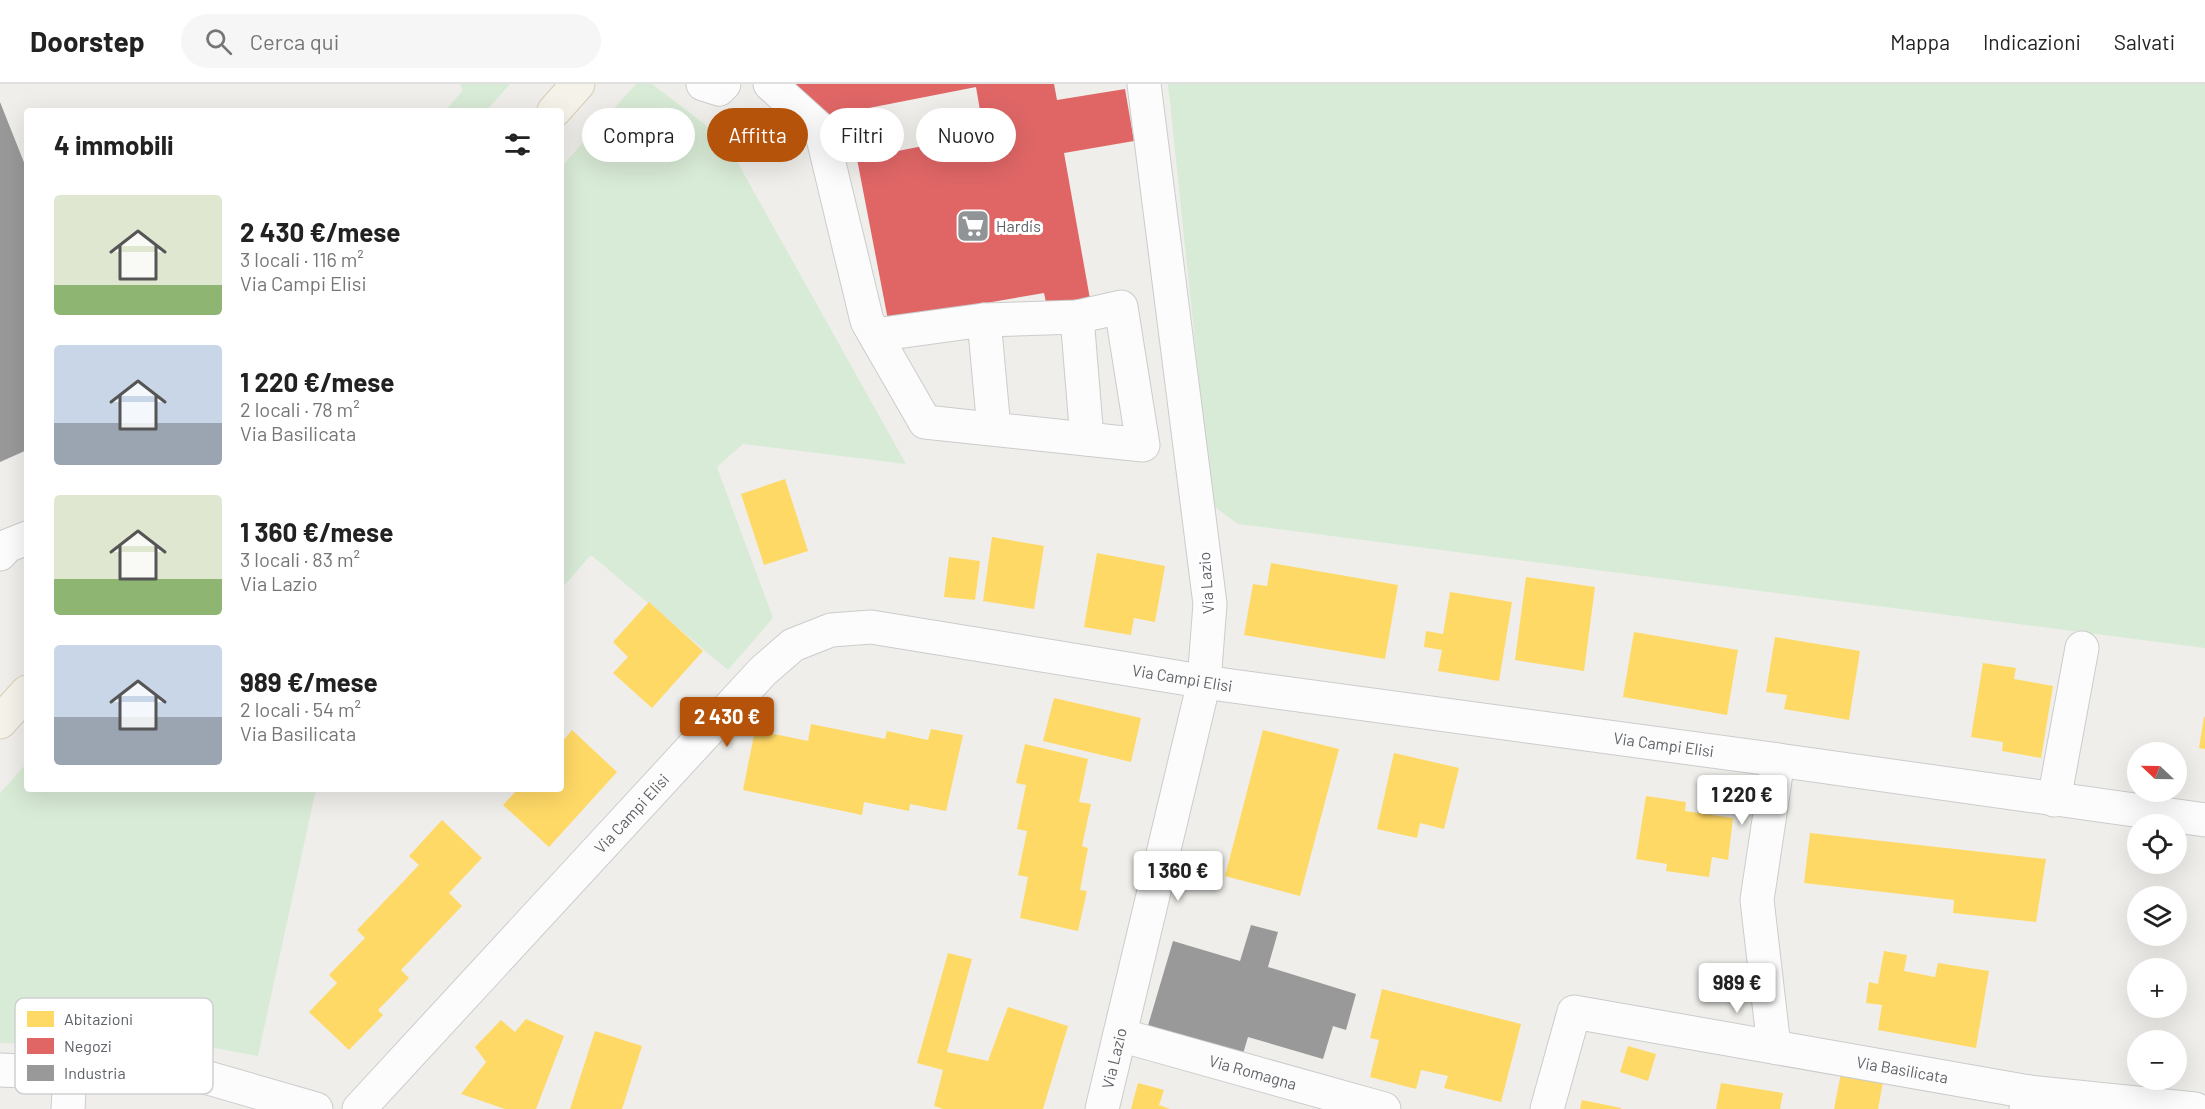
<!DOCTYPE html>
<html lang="it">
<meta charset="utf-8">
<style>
body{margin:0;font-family:Barlow,sans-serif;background:#f6f6f6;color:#222;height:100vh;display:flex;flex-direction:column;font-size:22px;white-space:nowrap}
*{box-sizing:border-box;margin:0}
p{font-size:20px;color:#767676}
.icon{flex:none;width:33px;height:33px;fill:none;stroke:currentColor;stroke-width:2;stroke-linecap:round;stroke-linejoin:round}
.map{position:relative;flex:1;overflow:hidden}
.side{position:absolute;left:24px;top:24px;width:540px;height:684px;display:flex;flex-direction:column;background:#fff;border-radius:6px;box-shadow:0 6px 24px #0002}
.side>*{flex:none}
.guide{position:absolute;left:582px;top:24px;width:570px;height:54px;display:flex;gap:12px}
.needle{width:39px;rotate:292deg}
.fabs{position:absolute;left:2127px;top:658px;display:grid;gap:12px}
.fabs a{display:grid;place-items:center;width:60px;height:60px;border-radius:50%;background:#fff;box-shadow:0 6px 24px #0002;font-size:30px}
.price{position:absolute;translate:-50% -51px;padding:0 14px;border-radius:6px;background:#fff;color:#222;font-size:20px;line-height:39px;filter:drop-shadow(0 2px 3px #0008)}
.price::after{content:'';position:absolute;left:50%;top:36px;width:18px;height:14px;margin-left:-9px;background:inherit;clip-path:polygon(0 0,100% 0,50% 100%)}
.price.on{background:#b45309;color:#fff}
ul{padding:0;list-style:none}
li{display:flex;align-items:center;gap:18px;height:150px;padding:0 30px}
li span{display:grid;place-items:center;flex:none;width:168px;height:120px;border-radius:6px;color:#555}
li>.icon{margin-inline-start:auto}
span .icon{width:72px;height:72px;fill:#fffc;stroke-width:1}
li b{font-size:26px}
h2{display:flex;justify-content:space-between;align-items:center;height:72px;padding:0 30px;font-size:26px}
.tag{padding:0 21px;border-radius:27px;background:#fff;box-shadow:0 6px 24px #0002;font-size:21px;line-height:54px}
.tag.on{background:#b45309;color:#fff}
header{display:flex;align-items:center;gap:36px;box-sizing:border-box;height:84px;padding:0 30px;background:#fff;border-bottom:2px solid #e0e0e0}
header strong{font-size:28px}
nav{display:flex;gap:33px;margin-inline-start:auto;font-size:21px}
.search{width:420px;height:54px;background:#f6f6f6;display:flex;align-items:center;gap:15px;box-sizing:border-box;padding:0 21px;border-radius:33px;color:#767676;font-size:22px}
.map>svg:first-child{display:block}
.green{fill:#d8ebd6}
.homes{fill:#ffd966}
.shops{fill:#e06666}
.industry{fill:#999}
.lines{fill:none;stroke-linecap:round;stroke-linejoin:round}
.minor-casing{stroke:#cbcccc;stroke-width:35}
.major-casing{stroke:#d7ceb8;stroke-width:35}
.minor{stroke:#fdfcfc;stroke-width:33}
.major{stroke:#f4f2e9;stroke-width:33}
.labels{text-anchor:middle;stroke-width:6;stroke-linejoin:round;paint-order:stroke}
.poi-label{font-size:16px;fill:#5f6368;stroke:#fff;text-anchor:start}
.street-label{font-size:16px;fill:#5f6368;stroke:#fff}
.key{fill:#fff;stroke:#cfd0d2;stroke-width:1.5}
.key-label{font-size:16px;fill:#5f6368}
</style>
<header>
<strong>Doorstep</strong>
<div class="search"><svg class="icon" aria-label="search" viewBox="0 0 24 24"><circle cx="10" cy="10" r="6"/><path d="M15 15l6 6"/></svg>Cerca qui</div>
<nav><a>Mappa</a><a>Indicazioni</a><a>Salvati</a></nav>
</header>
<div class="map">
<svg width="2205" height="1025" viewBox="0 0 2205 1025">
<rect width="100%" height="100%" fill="#efeeea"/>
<g class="green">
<polygon points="460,0 510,0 486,27 445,27 463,6"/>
<polygon points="636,0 652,0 725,56 906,380 743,360 717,383 773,534 728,586 591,471 561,505 561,83"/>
<polygon points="1168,0 2205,0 2205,564 1238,440 1208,418 1207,372"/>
<polygon points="27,679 27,705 316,705 258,972 151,952 29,960 0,959 0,709"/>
</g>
<g class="homes">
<polygon points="785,395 808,467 764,481 741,410"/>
<polygon points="992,453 1044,462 1034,525 983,517"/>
<polygon points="1097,469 1165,482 1155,538 1134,534 1131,551 1084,543"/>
<polygon points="949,473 980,477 975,516 944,513"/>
<polygon points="1271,479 1398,501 1385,575 1244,551 1253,500 1267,502"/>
<polygon points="1526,493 1595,503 1584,587 1515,576"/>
<polygon points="1450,508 1512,518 1499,597 1438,587 1442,566 1424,563 1426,547 1443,550"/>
<polygon points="649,518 703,567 652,624 613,589 628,573 613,558"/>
<polygon points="1634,548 1738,566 1727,631 1623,613"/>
<polygon points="1775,553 1860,567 1849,636 1784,625 1787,611 1766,608"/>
<polygon points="1983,579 2016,584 2014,595 2053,602 2041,674 2002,667 2003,658 1971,653"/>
<polygon points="1054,614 1141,634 1131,678 1043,657"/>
<polygon points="2204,633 2205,633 2205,665 2199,664"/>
<polygon points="811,640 885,655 887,647 928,656 931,645 963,651 946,727 910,720 909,727 864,718 862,731 743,706 755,646 808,657"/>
<polygon points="572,646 617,688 549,763 503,721 518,705 561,705 561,659"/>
<polygon points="1263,646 1339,665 1300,812 1225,792"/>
<polygon points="1025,660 1088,675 1079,718 1091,720 1082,762 1088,764 1080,806 1087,807 1078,847 1020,834 1028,793 1018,791 1027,747 1017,745 1026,701 1016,699"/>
<polygon points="1394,669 1459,684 1444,745 1420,739 1417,754 1377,745"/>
<polygon points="1646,712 1686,718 1685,727 1733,734 1728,776 1712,773 1709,793 1666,787 1667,780 1636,775"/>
<polygon points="442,736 482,774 449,809 462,822 401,886 409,894 378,926 383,931 349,966 309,928 337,899 329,891 365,854 357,846 419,781 409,772"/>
<polygon points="1810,749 2046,775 2036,838 1953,829 1954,816 1804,799"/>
<polygon points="1884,867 1907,871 1904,887 1935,893 1938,879 1989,887 1976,964 1878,946 1882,921 1866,919 1869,898 1878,900"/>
<polygon points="948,869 972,875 947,968 988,977 1008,923 1068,942 1043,1025 943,1025 934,1022 943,986 917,979"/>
<polygon points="1382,905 1521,940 1501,1018 1444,1004 1448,992 1421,986 1416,1005 1370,993 1379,956 1370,954"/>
<polygon points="526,935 564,952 536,1025 505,1025 461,1010 486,978 475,963 501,936 515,948"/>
<polygon points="595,947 642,962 622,1025 570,1025"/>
<polygon points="1628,962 1656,970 1648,997 1620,988"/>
<polygon points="1841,989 1883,998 1878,1025 1834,1025"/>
<polygon points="1138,999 1164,1006 1159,1021 1170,1025 1131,1025"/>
<polygon points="1721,999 1783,1009 1780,1025 1716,1025"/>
<polygon points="1582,1016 1621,1024 1621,1025 1580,1025"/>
</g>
<polygon class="shops" points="792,0 1054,0 1057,16 1125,5 1134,57 1064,69 1090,215 1047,223 1044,209 888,236 857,75 984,50 976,3 828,32"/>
<g class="industry">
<polygon points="0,18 27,86 27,366 0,378"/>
<polygon points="1251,841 1278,848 1268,883 1356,910 1346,946 1333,942 1323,975 1248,953 1242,973 1147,945 1173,857 1240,877"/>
</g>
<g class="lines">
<g class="minor-casing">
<g id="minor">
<polyline points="703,0 719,5 724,0"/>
<polyline points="770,0 821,46 867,237 875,251 925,338 1143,361 1121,223 1077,233 984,236 875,251"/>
<polyline points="1077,233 1087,355"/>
<polyline points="984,236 994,345"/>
<polyline points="0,470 7,462 27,454"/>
<polyline points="2054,716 2082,564"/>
<path id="s1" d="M 1120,951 L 1384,1025"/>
<polyline points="1774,963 1757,816 1778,676"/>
<polyline points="0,986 70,989 146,976 316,1025"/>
<polyline points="68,1025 70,989"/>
<path id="s2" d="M 359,1025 L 763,587 L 793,561 L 831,546 L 871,543 L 1225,601 L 1778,676 L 2205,736"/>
<path id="s3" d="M 1102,1025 L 1204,598 L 1210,520 L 1144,0"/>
<path id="s4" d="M 1547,1025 L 1574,928 L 2029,1008"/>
<polyline points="2026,1025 2029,1008 2195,1025"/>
</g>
</g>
<g class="major-casing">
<g id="major">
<polyline points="554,27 578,0"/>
<polyline points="0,638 27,608"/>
</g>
</g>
<use href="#minor" class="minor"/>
<use href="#major" class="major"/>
</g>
<defs>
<g id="supermarket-square" transform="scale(1.725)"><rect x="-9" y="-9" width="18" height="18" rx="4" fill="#919496" stroke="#fff"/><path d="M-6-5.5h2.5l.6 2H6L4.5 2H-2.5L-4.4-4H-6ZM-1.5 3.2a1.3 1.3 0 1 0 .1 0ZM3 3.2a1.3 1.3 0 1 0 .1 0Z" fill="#fff"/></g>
</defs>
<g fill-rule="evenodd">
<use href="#supermarket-square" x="973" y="142"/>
</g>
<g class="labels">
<g class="poi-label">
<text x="996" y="148">Hardis</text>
</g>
<g class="street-label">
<text transform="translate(1206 499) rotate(-94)" y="6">Via Lazio</text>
<text dy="6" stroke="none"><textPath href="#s2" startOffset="1032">Via Campi Elisi</textPath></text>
<text dy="6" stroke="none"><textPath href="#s2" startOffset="1518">Via Campi Elisi</textPath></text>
<text dy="6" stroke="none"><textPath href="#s2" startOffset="402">Via Campi Elisi</textPath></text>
<text dy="6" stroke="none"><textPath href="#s3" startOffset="52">Via Lazio</textPath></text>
<text dy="6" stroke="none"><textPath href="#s4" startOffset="434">Via Basilicata</textPath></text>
<text dy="6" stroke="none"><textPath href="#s1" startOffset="138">Via Romagna</textPath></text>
</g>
</g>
<rect x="15" y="914" width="198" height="96" rx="9" class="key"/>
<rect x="27" y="927" width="27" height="16" fill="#ffd966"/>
<rect x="27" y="954" width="27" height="16" fill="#e06666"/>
<rect x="27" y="981" width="27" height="16" fill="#999"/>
<g class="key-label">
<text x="64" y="941">Abitazioni</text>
<text x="64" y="968">Negozi</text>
<text x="64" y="995">Industria</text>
</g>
</svg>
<div class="fabs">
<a><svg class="needle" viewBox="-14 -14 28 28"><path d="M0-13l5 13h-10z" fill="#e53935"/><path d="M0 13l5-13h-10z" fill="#767676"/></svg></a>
<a><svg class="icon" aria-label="locate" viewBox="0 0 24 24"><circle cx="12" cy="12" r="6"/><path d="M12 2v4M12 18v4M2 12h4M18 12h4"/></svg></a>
<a><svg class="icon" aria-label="layers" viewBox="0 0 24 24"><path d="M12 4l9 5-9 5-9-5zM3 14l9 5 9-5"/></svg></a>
<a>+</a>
<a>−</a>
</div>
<b class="price on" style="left:727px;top:664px">2 430 €</b>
<b class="price" style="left:1742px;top:742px">1 220 €</b>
<b class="price" style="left:1178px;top:818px">1 360 €</b>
<b class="price" style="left:1737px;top:930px">989 €</b>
<div class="guide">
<a class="tag">Compra</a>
<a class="tag on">Affitta</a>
<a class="tag">Filtri</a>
<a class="tag">Nuovo</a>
</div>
<section class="side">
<h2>4 immobili<svg class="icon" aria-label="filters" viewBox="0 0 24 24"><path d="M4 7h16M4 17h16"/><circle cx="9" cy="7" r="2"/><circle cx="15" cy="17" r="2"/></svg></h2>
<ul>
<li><span style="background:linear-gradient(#dfe7d0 75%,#8fb573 0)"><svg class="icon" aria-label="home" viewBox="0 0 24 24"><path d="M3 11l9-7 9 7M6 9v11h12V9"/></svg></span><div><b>2 430 €/mese</b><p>3 locali · 116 m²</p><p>Via Campi Elisi</p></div></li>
<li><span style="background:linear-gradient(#c9d6e8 65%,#9aa5b1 0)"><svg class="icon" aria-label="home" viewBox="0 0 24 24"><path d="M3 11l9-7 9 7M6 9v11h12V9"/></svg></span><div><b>1 220 €/mese</b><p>2 locali · 78 m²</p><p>Via Basilicata</p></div></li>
<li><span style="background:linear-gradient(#dfe7d0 70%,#8fb573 0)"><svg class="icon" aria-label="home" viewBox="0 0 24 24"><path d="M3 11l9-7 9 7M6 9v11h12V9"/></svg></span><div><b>1 360 €/mese</b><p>3 locali · 83 m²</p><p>Via Lazio</p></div></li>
<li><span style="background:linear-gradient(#c9d6e8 60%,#9aa5b1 0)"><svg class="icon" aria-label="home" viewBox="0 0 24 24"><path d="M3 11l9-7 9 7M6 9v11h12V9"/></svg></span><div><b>989 €/mese</b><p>2 locali · 54 m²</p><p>Via Basilicata</p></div></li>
</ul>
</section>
</div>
